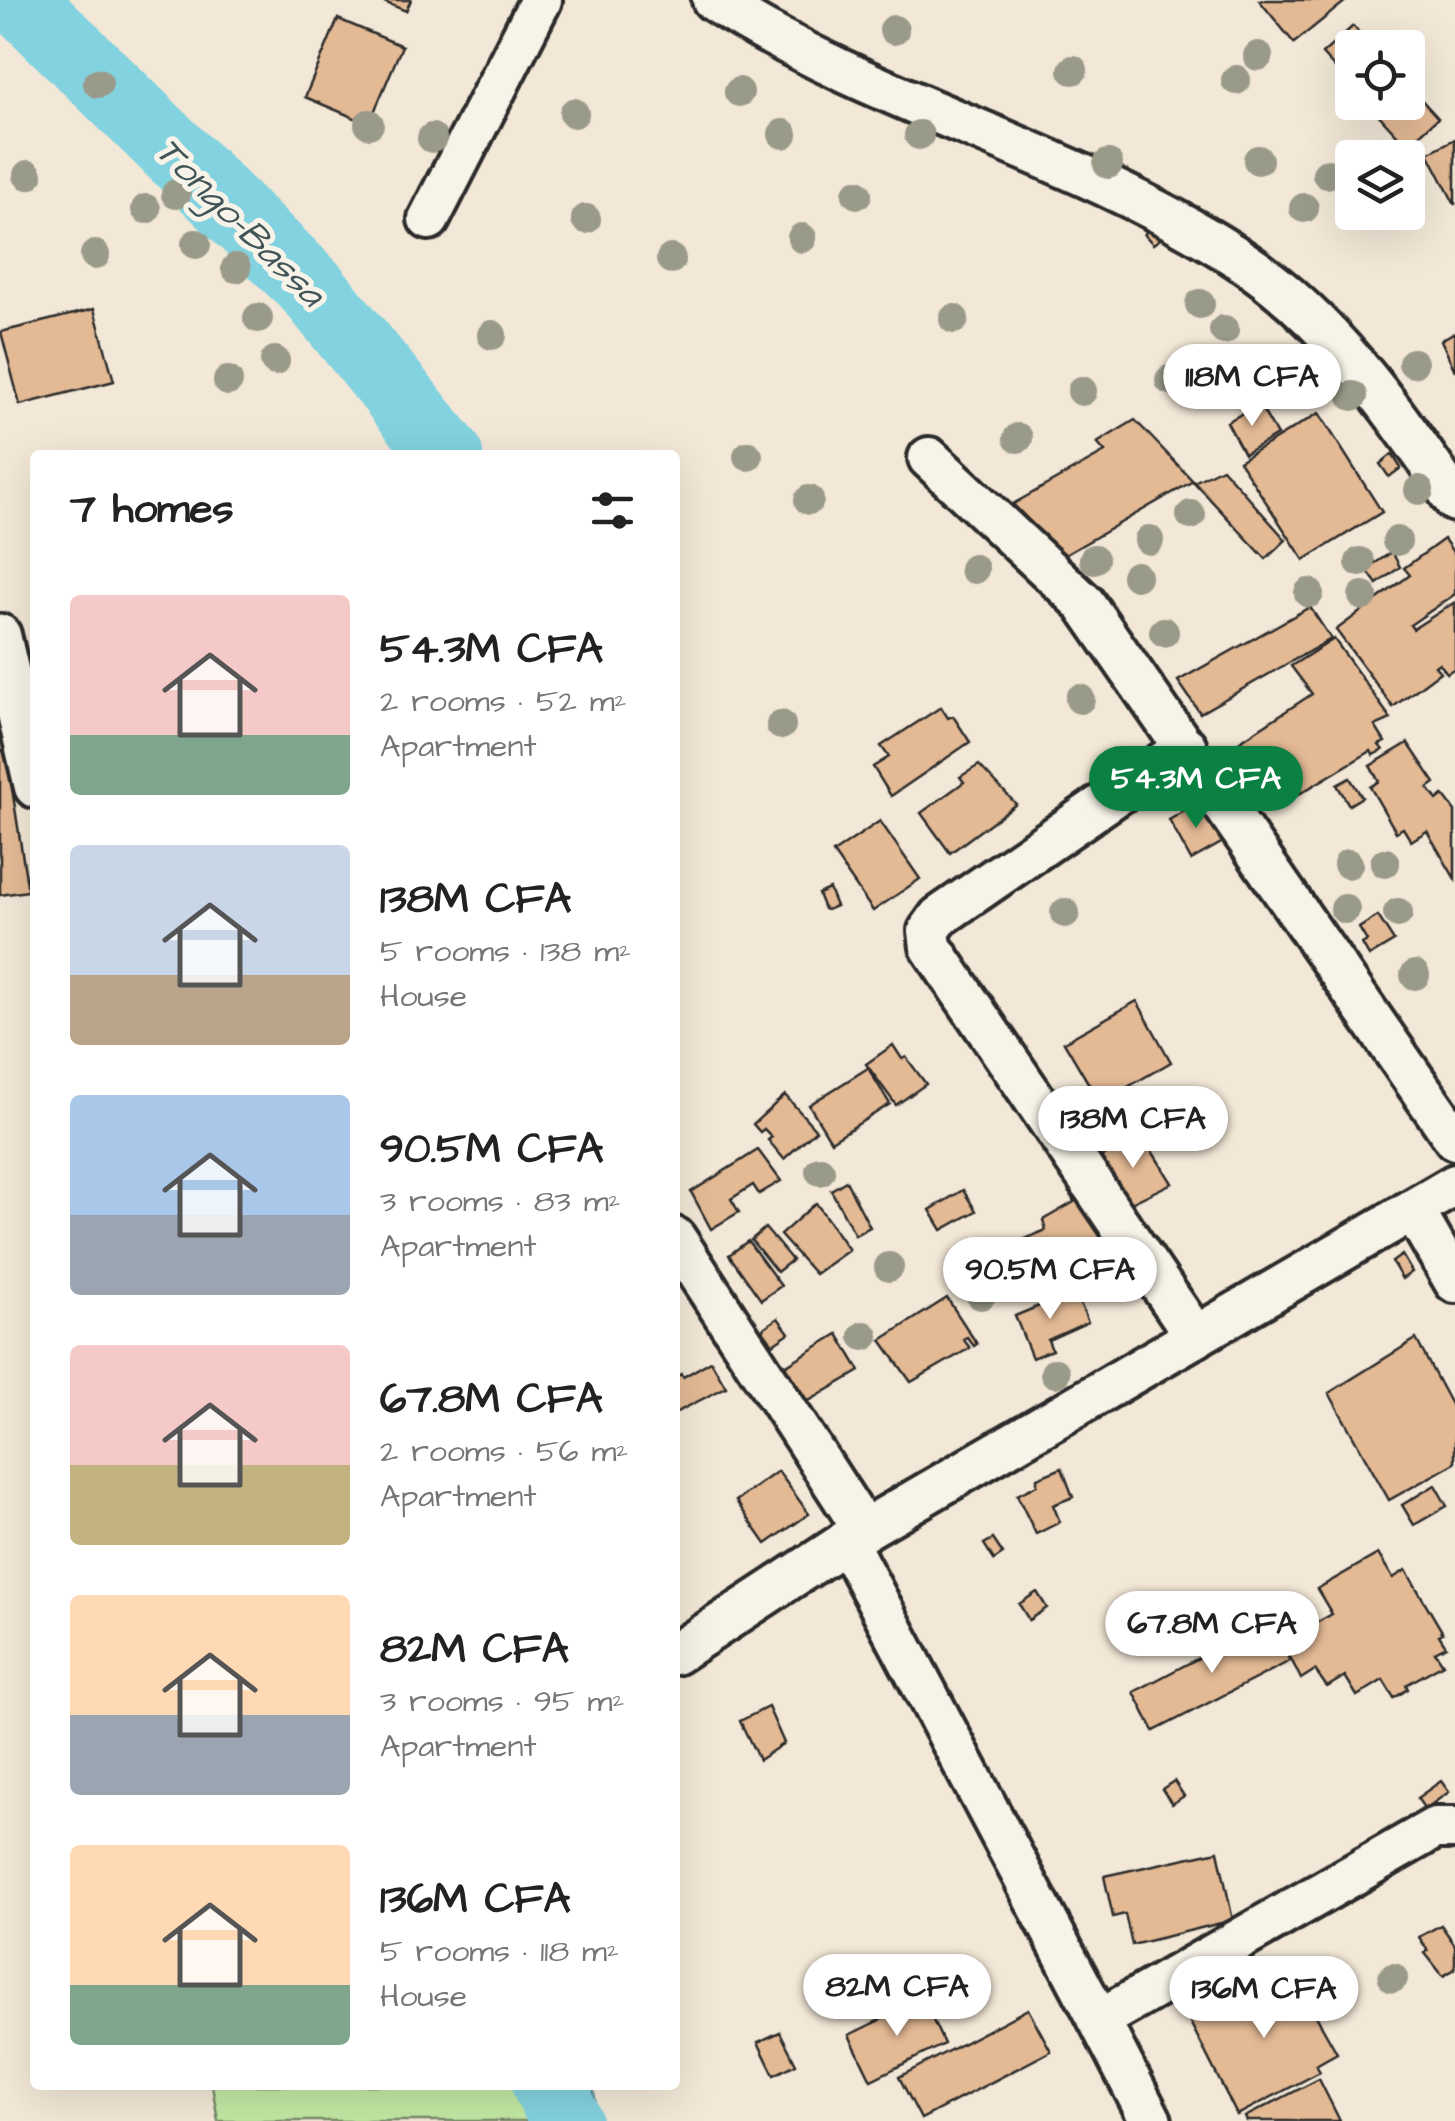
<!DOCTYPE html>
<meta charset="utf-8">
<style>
body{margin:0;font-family:"Architects Daughter",sans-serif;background:#f2f2f2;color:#222;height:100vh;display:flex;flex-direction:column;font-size:38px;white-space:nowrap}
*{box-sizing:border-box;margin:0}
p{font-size:32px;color:#767676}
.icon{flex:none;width:55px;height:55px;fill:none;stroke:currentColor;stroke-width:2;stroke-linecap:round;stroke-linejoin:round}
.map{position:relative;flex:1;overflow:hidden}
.sheet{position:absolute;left:30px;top:450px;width:650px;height:1640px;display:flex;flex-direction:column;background:#fff;border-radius:10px;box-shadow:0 10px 40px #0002}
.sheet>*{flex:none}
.tools{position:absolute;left:1335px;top:30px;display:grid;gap:20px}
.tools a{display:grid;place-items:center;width:90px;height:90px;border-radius:10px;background:#fff;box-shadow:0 10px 40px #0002;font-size:50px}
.price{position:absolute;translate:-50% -85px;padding:0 22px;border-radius:35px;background:#fff;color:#222;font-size:32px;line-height:65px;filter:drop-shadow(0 2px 5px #0008)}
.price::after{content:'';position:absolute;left:50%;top:60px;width:30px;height:22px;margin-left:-15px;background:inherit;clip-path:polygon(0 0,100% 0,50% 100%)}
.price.on{background:#0b8043;color:#fff}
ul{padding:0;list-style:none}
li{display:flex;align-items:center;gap:30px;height:250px;padding:0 40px}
li span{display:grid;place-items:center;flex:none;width:280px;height:200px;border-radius:10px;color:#555}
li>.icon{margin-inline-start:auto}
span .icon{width:120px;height:120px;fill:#fffc;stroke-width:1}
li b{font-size:42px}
h2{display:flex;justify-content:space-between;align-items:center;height:120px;padding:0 40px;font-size:42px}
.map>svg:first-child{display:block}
.green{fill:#c3e8a3;stroke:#778a67;stroke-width:2.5}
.water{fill:#83d2df;stroke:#608f97;stroke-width:2.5}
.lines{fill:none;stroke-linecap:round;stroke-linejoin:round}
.river{stroke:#83d2df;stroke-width:72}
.building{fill:#e4ba95;stroke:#2b2b2b;stroke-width:2.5}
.minor-casing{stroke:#2b2b2b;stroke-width:48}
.minor{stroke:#f7f3e8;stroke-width:40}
.tree{fill:#9a9a89}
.labels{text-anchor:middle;stroke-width:10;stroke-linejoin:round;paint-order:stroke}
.water-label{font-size:38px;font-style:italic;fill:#415558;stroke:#f7f3e8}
</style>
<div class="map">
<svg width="1455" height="2121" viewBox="0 0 1455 2121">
<rect width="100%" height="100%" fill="#f3e8d7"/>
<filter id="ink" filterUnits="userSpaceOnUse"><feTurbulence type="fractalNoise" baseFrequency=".01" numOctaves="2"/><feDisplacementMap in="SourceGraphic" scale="20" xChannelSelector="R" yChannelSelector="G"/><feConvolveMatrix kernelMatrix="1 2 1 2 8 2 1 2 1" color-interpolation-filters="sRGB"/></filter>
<g filter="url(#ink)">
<polygon class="green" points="212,2085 556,2085 561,2121 218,2121"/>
<polygon class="water" points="556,2085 593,2085 598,2121 561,2121"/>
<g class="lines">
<g class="river">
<polyline points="20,0 312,288 447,455"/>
<polyline points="548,2085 566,2121"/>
</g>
</g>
<g class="building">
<polygon points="379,0 411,0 406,11"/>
<polygon points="1259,0 1347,0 1294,43"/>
<polygon points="338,19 402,46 369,124 305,97"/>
<polygon points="1353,26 1373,48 1352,48 1352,87 1322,54"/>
<polygon points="1408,85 1438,118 1407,146 1367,102 1408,102"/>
<polygon points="1455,139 1455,205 1428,153"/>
<polygon points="1154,225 1163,237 1153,244 1144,234"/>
<polygon points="94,309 114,381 20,405 1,332"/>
<polygon points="1455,332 1455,371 1441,340"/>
<polygon points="1259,404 1277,435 1244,454 1227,422"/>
<polygon points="1319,413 1382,512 1304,560 1239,461"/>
<polygon points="1135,420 1193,481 1063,556 1013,504 1105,452 1097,443"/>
<polygon points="1392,454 1401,468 1389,477 1380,464"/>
<polygon points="1222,468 1286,540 1266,559 1194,482"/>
<polygon points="1444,539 1455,555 1455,594 1410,625 1413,629 1455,602 1455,668 1447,673 1439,663 1435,666 1440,672 1393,707 1336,630 1410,575 1404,568"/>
<polygon points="1392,552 1400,567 1377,584 1366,569"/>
<polygon points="1310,607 1331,639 1200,713 1178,681"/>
<polygon points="1334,639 1391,719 1375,726 1385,742 1379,745 1383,750 1373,755 1371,751 1289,800 1269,768 1256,779 1244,779 1228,749 1312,694 1291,666"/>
<polygon points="941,707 948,718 953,716 970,742 891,796 873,767 889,757 881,746"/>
<polygon points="1408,743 1435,783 1428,788 1437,800 1443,795 1455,811 1455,879 1427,831 1411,841 1403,828 1396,832 1370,787 1379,781 1370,766"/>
<polygon points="6,750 28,891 0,895 0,751"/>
<polygon points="979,765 1016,804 950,853 921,813 964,782 960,777"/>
<polygon points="1350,778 1362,797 1349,805 1337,785"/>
<polygon points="1200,802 1223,842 1191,860 1169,820"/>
<polygon points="880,821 920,879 873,911 833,853"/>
<polygon points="829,889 836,906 827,910 824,909 818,894"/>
<polygon points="1378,916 1394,941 1369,956 1362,944 1367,941 1359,928"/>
<polygon points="1137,1001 1171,1062 1100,1103 1064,1042"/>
<polygon points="893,1045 902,1059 906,1057 926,1084 896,1105 866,1064"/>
<polygon points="868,1068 890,1104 831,1141 809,1105"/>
<polygon points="785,1095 816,1130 784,1159 768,1140 772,1137 764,1129 760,1132 753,1124"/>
<polygon points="1142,1135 1172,1183 1123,1207 1094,1161"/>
<polygon points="758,1150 781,1181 759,1194 753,1185 731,1199 739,1212 711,1229 691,1192"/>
<polygon points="846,1181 870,1227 855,1235 831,1190"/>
<polygon points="1086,1182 1117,1243 1071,1268 1074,1275 1012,1298 997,1251 1046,1230 1043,1220 1074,1202 1069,1191"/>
<polygon points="963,1190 976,1211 942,1230 930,1210"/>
<polygon points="816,1203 849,1250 815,1274 780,1235"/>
<polygon points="765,1228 792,1260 777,1272 751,1240"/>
<polygon points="748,1241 781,1286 761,1300 729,1255"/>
<polygon points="1402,1255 1412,1272 1402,1279 1392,1262"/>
<polygon points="1075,1291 1088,1322 1048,1340 1052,1350 1032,1358 1015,1316"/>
<polygon points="947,1298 977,1344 974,1346 967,1337 963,1339 970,1348 911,1382 881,1340"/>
<polygon points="778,1318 789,1333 773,1344 762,1329"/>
<polygon points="838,1334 860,1371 807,1402 785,1366"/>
<polygon points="1416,1339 1455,1412 1455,1463 1389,1500 1329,1393"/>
<polygon points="711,1361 726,1387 675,1413 675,1378 681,1374 683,1377"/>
<polygon points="1062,1468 1073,1497 1053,1505 1060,1522 1036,1534 1017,1495 1037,1485 1037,1478"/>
<polygon points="778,1471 809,1514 766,1544 736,1501"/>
<polygon points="1435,1485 1447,1506 1414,1525 1402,1505"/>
<polygon points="993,1539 1003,1554 994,1560 984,1544"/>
<polygon points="1378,1554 1393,1578 1406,1570 1443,1633 1439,1635 1446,1646 1435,1652 1443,1664 1406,1685 1408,1689 1394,1698 1383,1680 1357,1696 1345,1676 1327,1687 1315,1670 1301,1679 1268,1613 1293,1600 1307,1628 1332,1614 1317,1589"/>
<polygon points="1037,1592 1047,1608 1029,1620 1019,1604"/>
<polygon points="1269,1621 1290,1661 1154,1731 1134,1692"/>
<polygon points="768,1707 784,1743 759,1760 740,1721"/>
<polygon points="1174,1781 1184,1796 1172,1804 1162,1789"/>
<polygon points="1441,1781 1449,1792 1425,1809 1417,1798"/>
<polygon points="1218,1851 1233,1920 1132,1945 1125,1914 1113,1917 1104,1876"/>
<polygon points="1441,1925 1455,1945 1455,1969 1443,1976 1425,1953 1428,1951 1419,1937"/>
<polygon points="1300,1970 1322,2010 1315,2014 1337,2053 1316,2065 1320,2072 1237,2115 1189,2020 1254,1986 1257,1992"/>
<polygon points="923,1999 944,2044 871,2080 849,2035"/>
<polygon points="1028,2009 1051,2051 921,2119 899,2077"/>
<polygon points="780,2032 796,2064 774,2075 758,2042"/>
<polygon points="1319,2079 1340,2121 1247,2121 1245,2117"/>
</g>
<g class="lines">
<g class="minor-casing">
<g id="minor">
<path d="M 713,0 C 875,105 1069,150 1232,254 C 1327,315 1393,408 1455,501"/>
<polyline points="429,219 541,0"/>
<polyline points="929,458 1084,603 1455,1139"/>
<polyline points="0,635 35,787"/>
<polyline points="1186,747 939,917 929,931 931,947 1196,1337"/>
<polyline points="1414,1211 1455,1282"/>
<polyline points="675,1238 864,1530"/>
<polyline points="846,1541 1099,2020 1435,1828 1455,1828"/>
<polyline points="675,1654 864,1530 1455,1185"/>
<polyline points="1099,2020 1151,2121"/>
</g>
</g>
<use href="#minor" class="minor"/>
</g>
<g class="tree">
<circle cx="894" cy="30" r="15"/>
<circle cx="1258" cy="56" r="15"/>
<circle cx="1073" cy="70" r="15"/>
<circle cx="1236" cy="80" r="15"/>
<circle cx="98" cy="83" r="15"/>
<circle cx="739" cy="92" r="15"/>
<circle cx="574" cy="113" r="15"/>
<circle cx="369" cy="124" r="15"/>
<circle cx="783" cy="134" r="15"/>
<circle cx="919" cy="135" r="15"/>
<circle cx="432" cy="138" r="15"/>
<circle cx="1258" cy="160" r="15"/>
<circle cx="1108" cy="164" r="15"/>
<circle cx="1327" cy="174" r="15"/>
<circle cx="28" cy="175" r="15"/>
<circle cx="176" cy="194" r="15"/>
<circle cx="857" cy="194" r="15"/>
<circle cx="1304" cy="208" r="15"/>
<circle cx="146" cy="209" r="15"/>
<circle cx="586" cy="219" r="15"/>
<circle cx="802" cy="238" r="15"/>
<circle cx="196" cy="244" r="15"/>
<circle cx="95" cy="255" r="15"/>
<circle cx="671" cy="259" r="15"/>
<circle cx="236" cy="268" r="15"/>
<circle cx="1200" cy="304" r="15"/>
<circle cx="258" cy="318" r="15"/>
<circle cx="954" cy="319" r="15"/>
<circle cx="1224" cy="330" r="15"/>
<circle cx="492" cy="335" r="15"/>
<circle cx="275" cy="361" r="15"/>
<circle cx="1413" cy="363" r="15"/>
<circle cx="1170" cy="380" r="15"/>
<circle cx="228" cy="381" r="15"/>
<circle cx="1082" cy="391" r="15"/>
<circle cx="1353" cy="396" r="15"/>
<circle cx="1018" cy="438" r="15"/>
<circle cx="748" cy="456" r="15"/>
<circle cx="1419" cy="490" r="15"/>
<circle cx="809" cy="500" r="15"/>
<circle cx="1191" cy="515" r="15"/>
<circle cx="1149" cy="540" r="15"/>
<circle cx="1397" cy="541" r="15"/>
<circle cx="1094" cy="559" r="15"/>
<circle cx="1360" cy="562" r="15"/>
<circle cx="974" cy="569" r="15"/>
<circle cx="1136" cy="576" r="15"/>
<circle cx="1309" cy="593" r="15"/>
<circle cx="1363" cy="596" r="15"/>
<circle cx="1164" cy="632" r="15"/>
<circle cx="1080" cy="699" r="15"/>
<circle cx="781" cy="725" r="15"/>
<circle cx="1385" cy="863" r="15"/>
<circle cx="1348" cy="864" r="15"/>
<circle cx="1345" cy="909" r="15"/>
<circle cx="1065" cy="913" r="15"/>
<circle cx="1398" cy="913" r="15"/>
<circle cx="1415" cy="975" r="15"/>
<circle cx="820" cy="1171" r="15"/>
<circle cx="889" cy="1267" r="15"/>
<circle cx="981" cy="1295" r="15"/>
<circle cx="864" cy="1336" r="15"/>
<circle cx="1055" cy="1373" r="15"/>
<circle cx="1393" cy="1978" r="15"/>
</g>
</g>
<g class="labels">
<g class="water-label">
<text transform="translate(241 221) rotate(45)" y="13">Tongo-Bassa</text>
</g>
</g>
</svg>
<div class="tools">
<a><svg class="icon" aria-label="locate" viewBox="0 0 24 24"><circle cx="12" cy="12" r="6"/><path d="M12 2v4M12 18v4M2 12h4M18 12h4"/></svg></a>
<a><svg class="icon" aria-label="layers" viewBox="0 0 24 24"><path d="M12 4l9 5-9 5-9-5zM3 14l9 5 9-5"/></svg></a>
</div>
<b class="price" style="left:1252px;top:429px">118M CFA</b>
<b class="price on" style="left:1196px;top:831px">54.3M CFA</b>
<b class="price" style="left:1133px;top:1171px">138M CFA</b>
<b class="price" style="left:1050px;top:1322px">90.5M CFA</b>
<b class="price" style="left:1212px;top:1676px">67.8M CFA</b>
<b class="price" style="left:897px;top:2039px">82M CFA</b>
<b class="price" style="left:1264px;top:2041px">136M CFA</b>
<section class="sheet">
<h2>7 homes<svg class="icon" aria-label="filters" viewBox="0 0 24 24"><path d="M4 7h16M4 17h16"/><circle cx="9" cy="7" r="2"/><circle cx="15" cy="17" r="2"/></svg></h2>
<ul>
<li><span style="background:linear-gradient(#f6c9c9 70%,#7fa58c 0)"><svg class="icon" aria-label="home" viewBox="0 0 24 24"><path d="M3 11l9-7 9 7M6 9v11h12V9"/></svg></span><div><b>54.3M CFA</b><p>2 rooms · 52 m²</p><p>Apartment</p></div></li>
<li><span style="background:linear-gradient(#c9d6e8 65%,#b9a48a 0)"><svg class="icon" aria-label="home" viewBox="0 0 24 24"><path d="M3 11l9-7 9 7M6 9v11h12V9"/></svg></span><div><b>138M CFA</b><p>5 rooms · 138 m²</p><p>House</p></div></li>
<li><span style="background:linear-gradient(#a9c7e8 60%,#9aa5b1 0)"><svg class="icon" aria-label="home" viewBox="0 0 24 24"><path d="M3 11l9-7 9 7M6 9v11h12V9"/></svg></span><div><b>90.5M CFA</b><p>3 rooms · 83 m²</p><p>Apartment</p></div></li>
<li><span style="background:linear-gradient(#f6c9c9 60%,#c2b280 0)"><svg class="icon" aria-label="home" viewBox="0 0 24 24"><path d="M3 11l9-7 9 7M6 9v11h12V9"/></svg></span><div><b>67.8M CFA</b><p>2 rooms · 56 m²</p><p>Apartment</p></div></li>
<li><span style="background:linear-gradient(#ffd9b3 60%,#9aa5b1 0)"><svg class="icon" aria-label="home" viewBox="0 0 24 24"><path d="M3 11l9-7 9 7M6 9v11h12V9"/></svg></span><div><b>82M CFA</b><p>3 rooms · 95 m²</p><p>Apartment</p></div></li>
<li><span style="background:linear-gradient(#ffd9b3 70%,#7fa58c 0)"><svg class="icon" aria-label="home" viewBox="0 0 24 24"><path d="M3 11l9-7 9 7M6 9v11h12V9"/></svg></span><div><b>136M CFA</b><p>5 rooms · 118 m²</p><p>House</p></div></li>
</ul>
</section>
</div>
